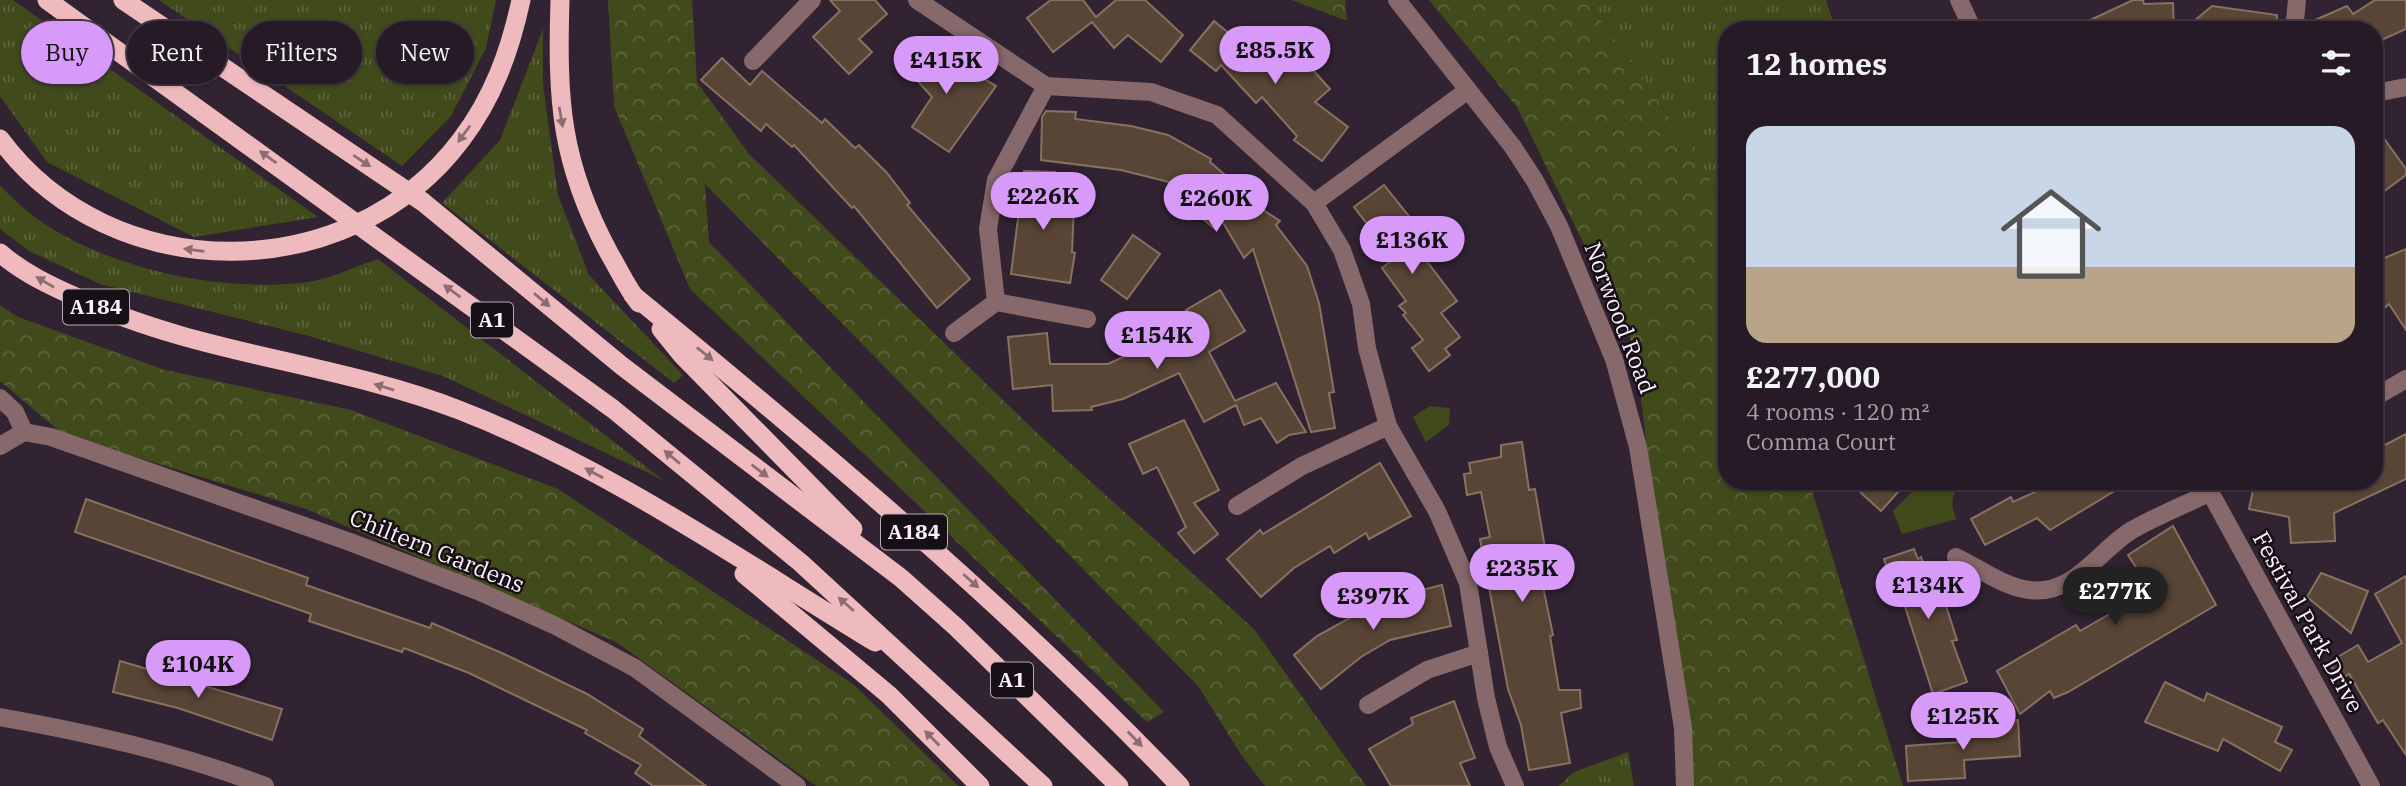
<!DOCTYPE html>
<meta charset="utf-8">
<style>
body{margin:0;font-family:"IBM Plex Serif",serif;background:#322732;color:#f1f3f6;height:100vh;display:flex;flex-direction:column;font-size:26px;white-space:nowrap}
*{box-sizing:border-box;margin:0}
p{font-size:23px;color:#a4a1a7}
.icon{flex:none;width:38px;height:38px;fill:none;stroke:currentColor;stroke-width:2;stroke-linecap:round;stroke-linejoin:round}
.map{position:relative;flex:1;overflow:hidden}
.details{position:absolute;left:1718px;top:21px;width:665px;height:469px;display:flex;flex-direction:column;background:#261a26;border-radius:28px;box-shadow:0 2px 5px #0004,0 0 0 2px #423843}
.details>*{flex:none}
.top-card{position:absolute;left:21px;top:21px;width:665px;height:63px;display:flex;gap:14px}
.price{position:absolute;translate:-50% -60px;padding:0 16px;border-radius:24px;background:#d89af8;color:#111;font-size:23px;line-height:46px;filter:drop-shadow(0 2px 4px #0008)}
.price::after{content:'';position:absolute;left:50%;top:42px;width:21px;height:16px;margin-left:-10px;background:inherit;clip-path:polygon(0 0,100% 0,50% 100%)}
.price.on{background:#222;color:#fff}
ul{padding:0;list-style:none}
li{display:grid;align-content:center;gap:14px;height:371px;padding:0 28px}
li span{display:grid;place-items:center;height:217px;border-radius:21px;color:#555}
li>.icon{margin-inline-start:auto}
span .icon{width:126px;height:126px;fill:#fffc;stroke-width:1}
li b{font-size:30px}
h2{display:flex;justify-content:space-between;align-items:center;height:84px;padding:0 28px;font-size:30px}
.pill{padding:0 24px;border-radius:32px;background:#261a26;box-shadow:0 2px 5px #0004,0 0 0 2px #423843;font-size:24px;line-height:63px}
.pill.on{background:#d89af8;color:#111}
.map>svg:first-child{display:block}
.grass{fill:url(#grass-tufts)}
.forest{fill:url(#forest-crowns)}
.green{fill:#414a1b}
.building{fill:#584536;stroke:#877262;stroke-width:2}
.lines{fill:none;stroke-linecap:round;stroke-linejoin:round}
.minor{stroke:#87696b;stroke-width:18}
.trunk{stroke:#eebabe;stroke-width:19}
.oneway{fill:#8d6d72}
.labels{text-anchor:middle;stroke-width:5;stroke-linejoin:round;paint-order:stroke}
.shield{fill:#160f16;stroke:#b6acb6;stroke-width:2}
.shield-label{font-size:21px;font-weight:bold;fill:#fbf0fb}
.street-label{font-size:23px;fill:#fbf0fb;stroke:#160f16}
</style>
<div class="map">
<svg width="2406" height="786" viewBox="0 0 2406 786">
<defs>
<pattern id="grass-tufts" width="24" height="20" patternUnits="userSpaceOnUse" patternTransform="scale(1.75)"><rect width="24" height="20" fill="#414a1b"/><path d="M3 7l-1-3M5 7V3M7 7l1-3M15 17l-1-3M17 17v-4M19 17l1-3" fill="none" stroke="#5d643d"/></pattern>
<pattern id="forest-crowns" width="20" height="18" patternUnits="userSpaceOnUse" patternTransform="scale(1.75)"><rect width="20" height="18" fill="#414a1b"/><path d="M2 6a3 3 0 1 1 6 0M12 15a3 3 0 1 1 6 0" fill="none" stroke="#5d643d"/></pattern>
</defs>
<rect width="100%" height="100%" fill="#322332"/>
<g class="grass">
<polygon points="0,0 13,0 318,217 194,237 47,162 0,96"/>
<polygon points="159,0 496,0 486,48 451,116 402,166"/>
<polygon points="1587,0 1826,0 1836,30 1727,30 1727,220 1705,169"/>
<polygon points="543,29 543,83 558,195 589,275 683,375 674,383 442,203 500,140"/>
<path d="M 0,185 C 65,261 205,293 301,283 C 326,281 354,267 378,259 L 663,480 L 443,376 L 309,336 L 100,284 L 29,251 L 0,229 Z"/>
<polygon points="1628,752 1634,786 1559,786 1574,772"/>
</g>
<g class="forest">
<polygon points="608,0 692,0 697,82 749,154 1037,433 1254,629 1366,786 1265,786 1242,756 1198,686 705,184 709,242 1164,712 1147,722 690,289 614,106"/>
<polygon points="1292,0 1345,0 1347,21"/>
<polygon points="1429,0 1587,0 1705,169 1727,220 1727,481 1809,481 1903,786 1688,786 1635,349 1517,107"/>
<polygon points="0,305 18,317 165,370 351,410 558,489 853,684 958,786 816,786 616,642 306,509 64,435 0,381"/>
</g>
<g class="green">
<polygon points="1430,406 1450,408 1449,425 1426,442 1413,417"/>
<path d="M 1923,481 L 1962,481 C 1952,492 1949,505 1957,519 L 1902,534 L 1893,511 Z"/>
</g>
<g class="building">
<polygon points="830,0 875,0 887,14 859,39 872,52 849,74 813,37 840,11"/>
<polygon points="1051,0 1083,0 1096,17 1116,0 1145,0 1183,35 1161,62 1128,35 1114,48 1092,22 1053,52 1027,18"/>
<polygon points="2133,0 2143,0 2144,4 2173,3 2174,30 2069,30"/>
<polygon points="2375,0 2406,0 2406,29 2375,43 2375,30 2305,30 2306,24 2347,6 2353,14"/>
<polygon points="2212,6 2277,15 2276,30 2188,26"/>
<polygon points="1214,21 1246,47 1252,41 1273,45 1295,68 1304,60 1330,89 1315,102 1348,127 1322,161 1294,140 1297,136 1262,97 1256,103 1221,65 1216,71 1190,50"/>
<polygon points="918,42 941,68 948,57 996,86 949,152 912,127 932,97 898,59"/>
<polygon points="722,58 750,85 762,71 822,123 825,119 855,148 859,145 887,173 910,203 907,205 970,279 937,308 854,206 852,208 794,145 792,147 766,124 761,131 701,80"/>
<polygon points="1046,111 1076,112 1075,119 1131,126 1168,135 1211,159 1210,162 1246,193 1243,197 1280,221 1276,225 1307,266 1319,303 1334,392 1329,393 1335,428 1311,432 1253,249 1244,258 1222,221 1215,229 1188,206 1201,190 1121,170 1041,160 1042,117"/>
<polygon points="2375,126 2406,169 2406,175 2375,198"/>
<polygon points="1024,171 1055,172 1054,204 1074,205 1072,252 1075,253 1070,283 1011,274 1020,202 1023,202"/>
<polygon points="1384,185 1424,235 1413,243 1457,301 1441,313 1460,337 1445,349 1450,355 1429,371 1412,348 1423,340 1403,315 1406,313 1399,306 1406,301 1382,268 1394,259 1354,207"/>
<polygon points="1133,235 1160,254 1127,299 1101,280"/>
<polygon points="2406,249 2406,330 2389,304 2375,316 2375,262"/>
<polygon points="1220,290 1245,331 1209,352 1235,401 1276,383 1306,432 1289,435 1277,443 1261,418 1244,425 1236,405 1204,422 1179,373 1123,399 1091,407 1092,410 1053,411 1052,385 1013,389 1008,337 1047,333 1050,364 1108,364 1158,341 1154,335 1188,312 1186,310"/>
<polygon points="1184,420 1219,490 1194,503 1218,534 1194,553 1178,533 1186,527 1157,467 1143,474 1129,444"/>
<polygon points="2406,434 2406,479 2334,513 2335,541 2291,543 2289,517 2249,509 2255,481 2375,481 2375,450"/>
<polygon points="1522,442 1529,490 1535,489 1547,560 1538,562 1553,635 1550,636 1559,690 1580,690 1581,708 1561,713 1570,763 1529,770 1521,725 1508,689 1480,539 1490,537 1481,492 1467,495 1464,474 1471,473 1469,463 1501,457 1501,445"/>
<polygon points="1380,463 1411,516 1369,539 1366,533 1334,553 1330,546 1294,568 1261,597 1227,559 1260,530 1263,534"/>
<polygon points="1872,481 1908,481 1881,511 1861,493"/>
<polygon points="2059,481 2131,481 2050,530 2037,518 1985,545 1971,519 2011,497 2013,502"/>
<polygon points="86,499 308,578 306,585 430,628 432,623 504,654 587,694 643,729 639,736 706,786 653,786 635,773 641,765 585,733 587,730 469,673 404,648 402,652 309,621 311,614 75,532"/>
<polygon points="2173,526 2216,605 2068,692 2054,698 2050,691 2020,714 1997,671 2076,625 2080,631 2151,590 2128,555"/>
<polygon points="1914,549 1918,559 1921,557 1935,592 1941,590 1957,640 1952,641 1967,682 1933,694 1899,588 1895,589 1884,559"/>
<polygon points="2321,573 2368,591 2351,633 2307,597"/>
<polygon points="2406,576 2406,755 2383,720 2378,723 2349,674 2339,680 2329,662 2358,645 2368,662 2402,643 2375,594"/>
<polygon points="1442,585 1451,626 1390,640 1361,657 1321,689 1294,655 1317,636 1366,609 1365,604"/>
<polygon points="120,661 282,709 272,740 178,708 113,692"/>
<polygon points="2165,682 2204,701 2207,693 2282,727 2275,742 2292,750 2280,771 2223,739 2218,751 2145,722"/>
<polygon points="1454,701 1475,758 1460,763 1470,786 1391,786 1369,749 1413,724 1411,718"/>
<polygon points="2018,720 2020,756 1964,760 1965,778 1908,781 1906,746 1961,742 1960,737 1973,735 1973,723"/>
</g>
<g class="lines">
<g class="minor">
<polyline points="917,0 1046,86 1151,92 1217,115 1314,203 1342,250 1361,304 1367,348 1388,426 1437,511 1468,583 1486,698 1498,747 1515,786"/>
<polyline points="1397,0 1513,147 1535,181 1559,226 1614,359 1638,447 1683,728 1685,786"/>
<polyline points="1959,0 1973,30"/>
<polyline points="2294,30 2297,0"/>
<polyline points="753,61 812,0"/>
<polyline points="1046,86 996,180 988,229 996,302 1087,319"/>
<polyline points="2375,93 2406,87"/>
<polyline points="1314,203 1468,90"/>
<polyline points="954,333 996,302"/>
<polyline points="2375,397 2406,379"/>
<polyline points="0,398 15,412 24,432"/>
<polyline points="24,432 51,437 350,542 478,591 556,626 635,668 797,786"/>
<polyline points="0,446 24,432"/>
<polyline points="2204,481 2371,786"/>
<polyline points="1237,506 1302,466 1388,426"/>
<path d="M 1956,557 C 1979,568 2004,587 2029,590 C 2074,596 2099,550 2132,530 C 2157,516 2184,505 2209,493"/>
<polyline points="1368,705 1427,670 1479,653"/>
<path d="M 0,717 C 90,733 179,753 265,786"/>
</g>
<g class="trunk">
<polyline points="47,0 613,409 801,563 1043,786"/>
<polyline points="123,0 423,202 622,366 901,578 956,627 1119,786"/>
<path d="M 560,0 C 557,100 560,162 609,253 C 619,270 627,288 639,303"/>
<path d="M 0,139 C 110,288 349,289 461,140 C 493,98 510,51 521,0"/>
<path d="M 0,253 C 23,273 51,286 78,298 C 199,355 335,362 459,410 C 607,467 740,560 875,642"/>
<path d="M 633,295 C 823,451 1010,608 1180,786"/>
<polyline points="661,329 682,355 853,529"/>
<polyline points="744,574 889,695 980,786"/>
</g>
</g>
<defs><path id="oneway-solid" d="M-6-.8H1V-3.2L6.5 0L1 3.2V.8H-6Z" transform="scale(1.75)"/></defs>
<g class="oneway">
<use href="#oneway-solid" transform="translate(561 117) rotate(80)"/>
<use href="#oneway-solid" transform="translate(464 134) rotate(126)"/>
<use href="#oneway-solid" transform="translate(268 157) rotate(-144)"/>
<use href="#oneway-solid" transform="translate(362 161) rotate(34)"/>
<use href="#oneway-solid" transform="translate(194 250) rotate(-173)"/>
<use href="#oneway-solid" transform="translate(45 282) rotate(-150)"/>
<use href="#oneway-solid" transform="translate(452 291) rotate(-144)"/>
<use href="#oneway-solid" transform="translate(542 300) rotate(40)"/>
<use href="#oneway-solid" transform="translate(705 354) rotate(39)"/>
<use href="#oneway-solid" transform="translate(384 387) rotate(-163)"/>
<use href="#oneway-solid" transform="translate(672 457) rotate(-140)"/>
<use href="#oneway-solid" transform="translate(760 471) rotate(37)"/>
<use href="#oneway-solid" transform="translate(594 473) rotate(-152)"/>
<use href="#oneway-solid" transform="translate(971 581) rotate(42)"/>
<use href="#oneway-solid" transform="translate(846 604) rotate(-138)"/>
<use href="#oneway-solid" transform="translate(932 738) rotate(-135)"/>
<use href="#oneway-solid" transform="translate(1135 739) rotate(46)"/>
</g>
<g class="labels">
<g class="shield">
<rect x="63" y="289.5" width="66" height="35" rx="5"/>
<rect x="471" y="302.5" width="42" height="35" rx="5"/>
<rect x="881" y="514.5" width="66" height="35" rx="5"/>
<rect x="991" y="662.5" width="42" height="35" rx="5"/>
</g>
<g class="shield-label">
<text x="96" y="314">A184</text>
<text x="492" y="327">A1</text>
<text x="914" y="539">A184</text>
<text x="1012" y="687">A1</text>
</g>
<g class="street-label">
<text transform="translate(1620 318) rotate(69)" y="8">Norwood Road</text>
<text transform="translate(437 551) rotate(22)" y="8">Chiltern Gardens</text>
<text transform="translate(2308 622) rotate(61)" y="8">Festival Park Drive</text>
</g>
</g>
</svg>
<b class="price" style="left:1275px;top:86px">£85.5K</b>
<b class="price" style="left:946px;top:96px">£415K</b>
<b class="price" style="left:1043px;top:232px">£226K</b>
<b class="price" style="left:1216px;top:234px">£260K</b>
<b class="price" style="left:1412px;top:276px">£136K</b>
<b class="price" style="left:1157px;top:371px">£154K</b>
<b class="price" style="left:1522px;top:604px">£235K</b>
<b class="price" style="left:1928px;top:621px">£134K</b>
<b class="price on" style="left:2115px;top:627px">£277K</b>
<b class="price" style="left:1373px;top:632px">£397K</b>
<b class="price" style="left:198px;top:700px">£104K</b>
<b class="price" style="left:1963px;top:752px">£125K</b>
<div class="top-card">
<a class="pill on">Buy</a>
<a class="pill">Rent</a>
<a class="pill">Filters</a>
<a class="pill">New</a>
</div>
<section class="details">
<h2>12 homes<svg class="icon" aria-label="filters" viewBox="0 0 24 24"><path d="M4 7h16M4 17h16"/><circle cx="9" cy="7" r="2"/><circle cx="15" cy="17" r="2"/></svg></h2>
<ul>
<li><span style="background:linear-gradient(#c9d6e8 65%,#b9a48a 0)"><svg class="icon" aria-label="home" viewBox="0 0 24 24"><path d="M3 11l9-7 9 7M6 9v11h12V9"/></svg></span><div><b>£277,000</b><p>4 rooms · 120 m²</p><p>Comma Court</p></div></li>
</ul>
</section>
</div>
